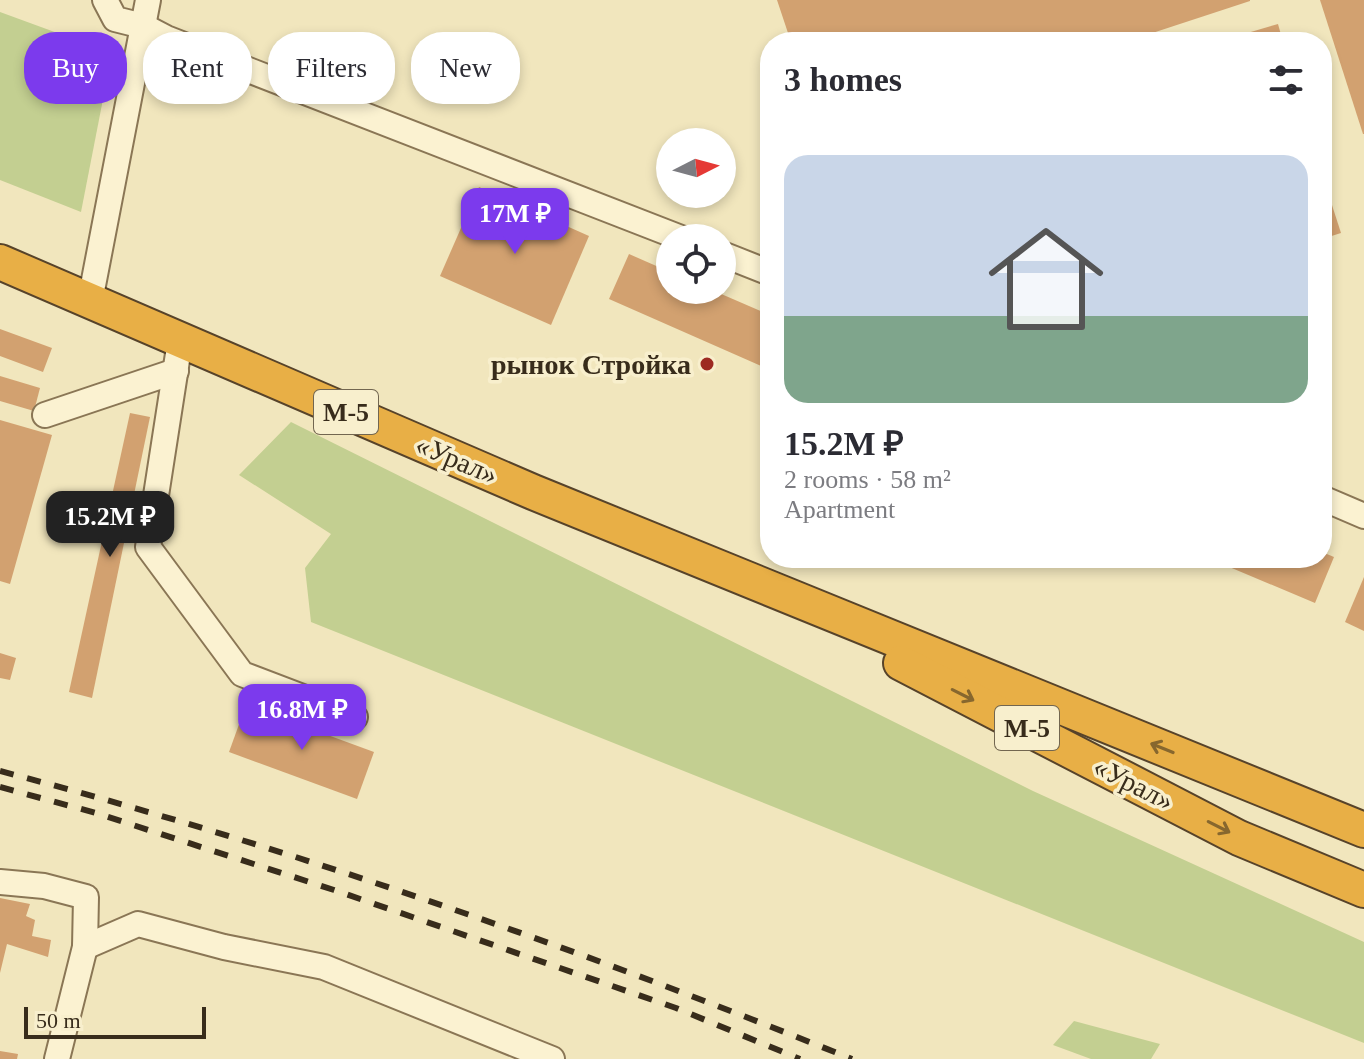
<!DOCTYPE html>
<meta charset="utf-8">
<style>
body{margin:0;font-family:Georgia,serif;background:#f7f7f7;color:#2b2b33;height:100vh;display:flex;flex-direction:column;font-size:30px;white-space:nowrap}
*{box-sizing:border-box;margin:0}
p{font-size:26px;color:#7c7c81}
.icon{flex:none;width:44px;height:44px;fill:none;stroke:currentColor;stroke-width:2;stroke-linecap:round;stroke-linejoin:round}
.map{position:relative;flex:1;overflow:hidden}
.panel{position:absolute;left:760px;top:32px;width:572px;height:536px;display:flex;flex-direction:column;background:#fff;border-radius:32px;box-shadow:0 4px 12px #0003}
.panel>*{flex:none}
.top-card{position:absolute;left:24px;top:32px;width:616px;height:72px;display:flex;gap:16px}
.needle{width:52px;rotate:84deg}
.tools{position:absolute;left:656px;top:128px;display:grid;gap:16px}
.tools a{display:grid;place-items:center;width:80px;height:80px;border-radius:50%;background:#fff;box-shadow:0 4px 12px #0003;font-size:40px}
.scale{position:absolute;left:24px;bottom:20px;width:182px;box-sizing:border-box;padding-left:8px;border:4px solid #382c1b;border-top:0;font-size:22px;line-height:28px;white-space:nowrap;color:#382c1b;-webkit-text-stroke:6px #f8efcd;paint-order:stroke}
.price{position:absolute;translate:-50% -68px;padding:0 18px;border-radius:16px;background:#7c3aed;color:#fff;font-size:26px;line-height:52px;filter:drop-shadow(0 2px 4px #0008)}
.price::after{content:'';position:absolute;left:50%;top:48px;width:24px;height:18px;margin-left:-12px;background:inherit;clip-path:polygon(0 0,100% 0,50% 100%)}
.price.selected{background:#222;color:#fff}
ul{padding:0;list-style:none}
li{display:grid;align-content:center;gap:16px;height:424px;padding:0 24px}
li+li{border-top:2px solid #e1e1e2}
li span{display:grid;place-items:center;height:248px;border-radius:24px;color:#555}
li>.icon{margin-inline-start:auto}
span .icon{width:144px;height:144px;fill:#fffc;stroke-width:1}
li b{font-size:34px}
h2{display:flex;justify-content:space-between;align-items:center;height:96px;padding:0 24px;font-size:34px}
.chip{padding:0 28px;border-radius:32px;background:#fff;box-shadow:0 4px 12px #0003;font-size:28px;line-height:72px}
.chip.selected{background:#7c3aed;color:#fff}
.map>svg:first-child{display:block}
.green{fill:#c3cf91}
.building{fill:#d2a170}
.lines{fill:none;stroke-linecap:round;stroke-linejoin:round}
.minor-casing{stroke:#8a7655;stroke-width:28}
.highway-casing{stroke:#57432a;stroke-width:38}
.minor{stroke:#fbf2d1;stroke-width:24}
.highway{stroke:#e8af46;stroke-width:34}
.rail{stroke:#382c1b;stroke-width:6;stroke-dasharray:14 14;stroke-linecap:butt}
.oneway{stroke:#87672e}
.poi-dot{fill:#9d2a21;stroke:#f8efcd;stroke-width:3}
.labels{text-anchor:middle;stroke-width:7;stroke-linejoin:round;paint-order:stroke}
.shield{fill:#f8efcd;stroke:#726650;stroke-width:2}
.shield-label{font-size:26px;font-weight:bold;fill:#382c1b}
.poi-label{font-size:28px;font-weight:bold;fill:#382c1b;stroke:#f8efcd;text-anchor:end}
.street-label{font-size:28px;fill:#382c1b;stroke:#f8efcd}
</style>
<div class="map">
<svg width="1364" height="1059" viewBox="0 0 1364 1059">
<rect width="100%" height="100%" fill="#f1e6bd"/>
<g class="green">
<polygon points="0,12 112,53 81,212 0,180"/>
<polygon points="291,422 1033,791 1364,942 1364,1043 311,622 305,568 331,534 239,475"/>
<polygon points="1074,1021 1160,1044 1151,1059 1091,1059 1053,1045"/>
</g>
<g class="building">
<polygon points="777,0 1250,0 1250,1 1125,42 791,42"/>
<polygon points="1320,0 1364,0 1364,134 1363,134"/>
<polygon points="1278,24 1283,42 1220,42 1220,41"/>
<polygon points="1322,174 1341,233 1322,239"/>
<polygon points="479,187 589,236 551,325 440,276"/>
<polygon points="629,254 670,272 670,290 712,290 770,315 770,370 609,299"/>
<polygon points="0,329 52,348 43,372 0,356"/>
<polygon points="0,376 40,388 34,411 0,401"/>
<polygon points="130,413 150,417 92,698 69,692"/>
<polygon points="0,420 52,435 10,584 0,581"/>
<polygon points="1322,552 1334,557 1315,603 1208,558 1322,558"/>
<polygon points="1364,577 1364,631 1345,622"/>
<polygon points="0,653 16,658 10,680 0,678"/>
<polygon points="246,705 374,752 357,799 229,752"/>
<polygon points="0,898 30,904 26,916 35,920 32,936 51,940 48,957 7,944 0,973"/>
<polygon points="0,1051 18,1054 17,1059 0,1059"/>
</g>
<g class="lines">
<g class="minor-casing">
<g id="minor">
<polyline points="105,0 115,19 143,26 166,38 681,238"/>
<polyline points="722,254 770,273"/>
<polyline points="90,301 148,0"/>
<polyline points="180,341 148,547 242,674 355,717"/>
<polyline points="45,415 176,371"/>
<polyline points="1322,498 1364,516"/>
<polyline points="0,882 44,886 86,897 85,947 57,1059"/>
<polyline points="85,947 138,924 224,947 324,967 552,1059"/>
</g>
</g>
<g class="highway-casing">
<g id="highway">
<polyline points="0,262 533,492 1364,830"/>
<polyline points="901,663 1239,838 1364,890"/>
</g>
</g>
<use href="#minor" class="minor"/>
<use href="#highway" class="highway"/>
<g class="rail">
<path d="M 0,771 C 290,847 574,947 852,1059"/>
<polyline points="0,787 96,813 334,890 676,1008 800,1059"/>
</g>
</g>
<defs><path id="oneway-shaft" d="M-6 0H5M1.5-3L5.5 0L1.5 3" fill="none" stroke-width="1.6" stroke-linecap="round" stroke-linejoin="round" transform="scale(2)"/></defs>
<g class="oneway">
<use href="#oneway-shaft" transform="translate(963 695) rotate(27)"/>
<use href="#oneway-shaft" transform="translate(1162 748) rotate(-158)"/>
<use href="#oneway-shaft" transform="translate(1219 827) rotate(27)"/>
</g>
<circle class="poi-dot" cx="707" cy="364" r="8"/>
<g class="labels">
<g class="shield">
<rect x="314" y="390" width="64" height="44" rx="6"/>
<rect x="995" y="706" width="64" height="44" rx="6"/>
</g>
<g class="shield-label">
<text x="346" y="421">М-5</text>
<text x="1027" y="737">М-5</text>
</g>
<g class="poi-label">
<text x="691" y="374">рынок Стройка</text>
</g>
<g class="street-label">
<text transform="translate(457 459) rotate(23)" y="10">«Урал»</text>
<text transform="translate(1134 783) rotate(27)" y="10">«Урал»</text>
</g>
</g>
</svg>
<div class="tools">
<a><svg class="needle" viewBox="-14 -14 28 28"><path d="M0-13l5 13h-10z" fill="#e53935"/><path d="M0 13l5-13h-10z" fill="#7c7c81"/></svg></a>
<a><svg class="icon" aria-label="locate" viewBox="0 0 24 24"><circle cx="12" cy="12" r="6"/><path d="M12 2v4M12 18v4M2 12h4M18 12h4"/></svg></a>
</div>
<div class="scale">50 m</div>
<b class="price" style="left:515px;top:256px">17M ₽</b>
<b class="price selected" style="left:110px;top:559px">15.2M ₽</b>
<b class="price" style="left:302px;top:752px">16.8M ₽</b>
<div class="top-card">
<a class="chip selected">Buy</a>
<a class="chip">Rent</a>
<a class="chip">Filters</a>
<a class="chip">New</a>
</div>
<section class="panel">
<h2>3 homes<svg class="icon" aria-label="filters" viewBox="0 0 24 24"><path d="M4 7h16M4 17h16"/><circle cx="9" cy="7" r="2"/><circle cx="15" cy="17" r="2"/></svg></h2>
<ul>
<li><span style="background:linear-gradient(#c9d6e8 65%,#7fa58c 0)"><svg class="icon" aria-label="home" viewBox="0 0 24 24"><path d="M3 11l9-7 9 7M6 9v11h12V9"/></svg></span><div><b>15.2M ₽</b><p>2 rooms · 58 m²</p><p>Apartment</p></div></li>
</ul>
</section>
</div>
